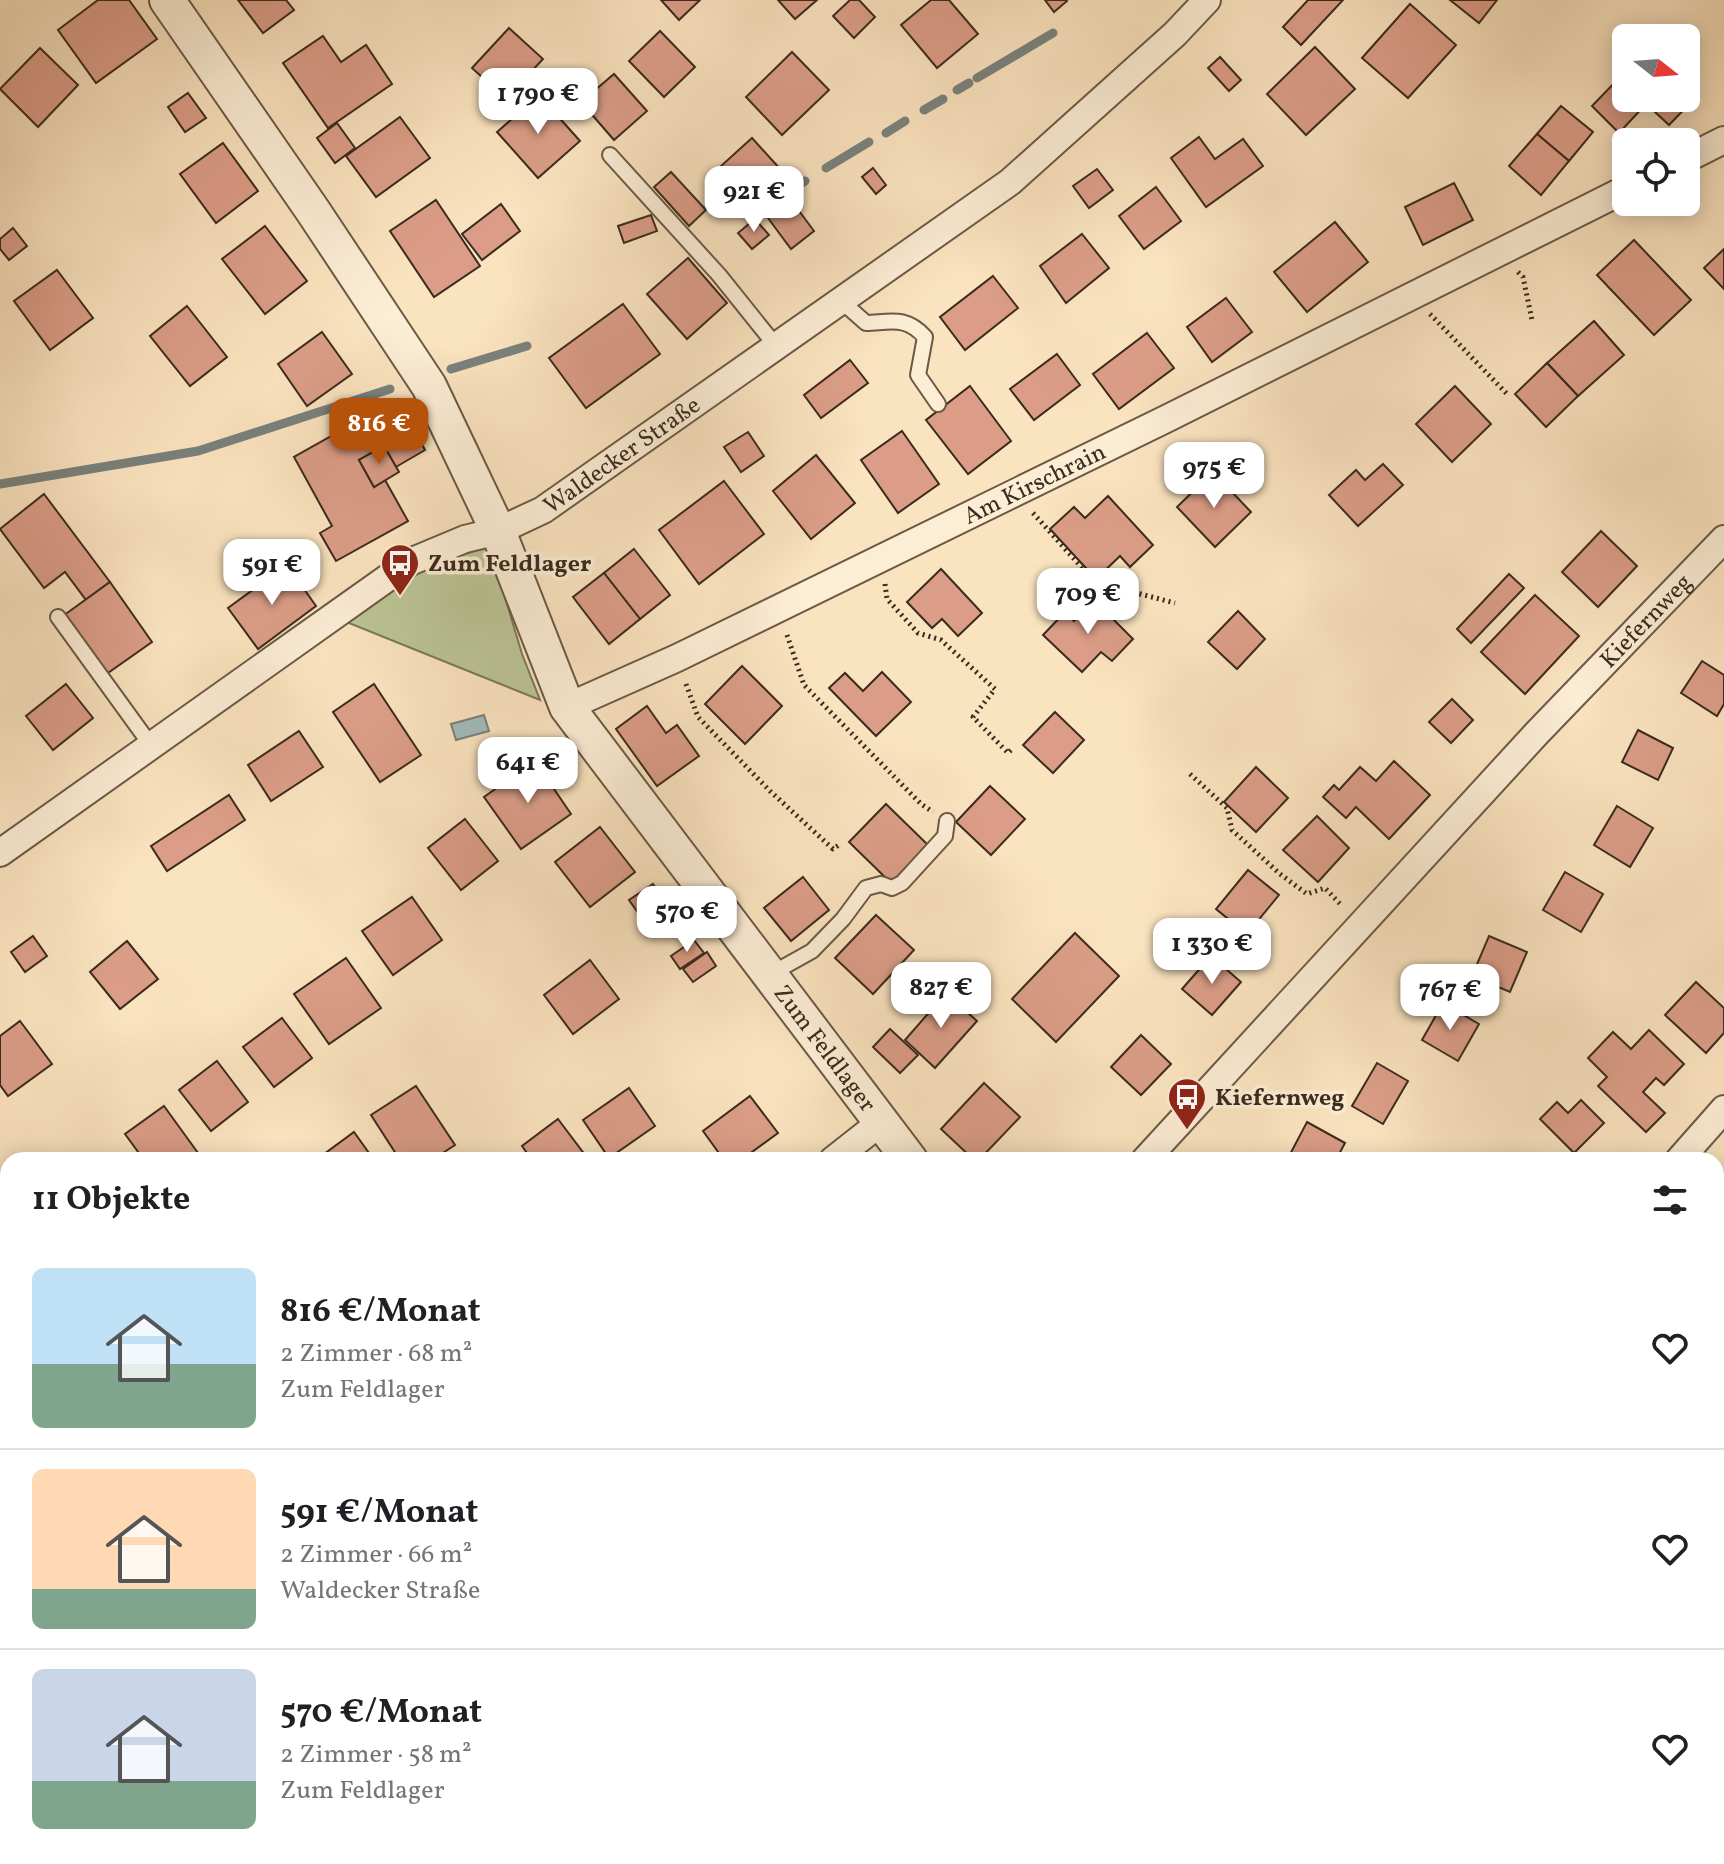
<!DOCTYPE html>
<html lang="de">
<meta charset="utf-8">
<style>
body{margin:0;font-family:Vollkorn,serif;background:#f6f6f6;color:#202124;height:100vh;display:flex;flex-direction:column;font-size:30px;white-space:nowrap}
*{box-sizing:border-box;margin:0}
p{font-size:26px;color:#757577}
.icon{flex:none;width:44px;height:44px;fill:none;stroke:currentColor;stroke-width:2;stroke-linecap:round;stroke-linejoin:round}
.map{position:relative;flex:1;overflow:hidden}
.details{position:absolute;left:0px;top:1152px;width:1724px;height:712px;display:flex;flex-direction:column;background:#fff;border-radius:24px 24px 0 0;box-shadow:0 4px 20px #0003}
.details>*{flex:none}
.needle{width:52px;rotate:107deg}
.tools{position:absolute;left:1612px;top:24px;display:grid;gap:16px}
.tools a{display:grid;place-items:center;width:88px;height:88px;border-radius:12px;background:#fff;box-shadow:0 4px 20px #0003;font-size:40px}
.price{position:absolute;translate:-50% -68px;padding:0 18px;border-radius:16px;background:#fff;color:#222;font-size:26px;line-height:52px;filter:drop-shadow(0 2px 4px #0008)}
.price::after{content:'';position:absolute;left:50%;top:48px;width:24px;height:18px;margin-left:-12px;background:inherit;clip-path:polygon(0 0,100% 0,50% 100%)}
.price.on{background:#b45309;color:#fff}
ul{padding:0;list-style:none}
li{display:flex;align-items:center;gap:24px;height:200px;padding:0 32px}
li+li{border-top:2px solid #e0e0e0}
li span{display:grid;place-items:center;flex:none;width:224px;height:160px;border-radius:12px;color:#555}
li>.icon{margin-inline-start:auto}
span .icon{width:96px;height:96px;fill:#fffc;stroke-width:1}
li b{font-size:34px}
h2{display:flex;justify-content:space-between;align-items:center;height:96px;padding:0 32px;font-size:34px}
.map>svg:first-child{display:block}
.green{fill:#bbc495;stroke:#7b785a;stroke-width:2}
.water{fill:#a3bbbd;stroke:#79817d;stroke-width:2}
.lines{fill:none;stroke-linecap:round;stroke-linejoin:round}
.stream{stroke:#79817d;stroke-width:9}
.building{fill:#db9d87;stroke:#3b2b1e;stroke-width:2}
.service-casing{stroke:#6b5946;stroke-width:18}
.minor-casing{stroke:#6b5946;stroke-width:30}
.tertiary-casing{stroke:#6b5946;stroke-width:38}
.path{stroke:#3b2b1e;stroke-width:5;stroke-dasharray:2 4;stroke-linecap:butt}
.service{stroke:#fcedd5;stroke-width:14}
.minor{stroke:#fcedd5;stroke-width:26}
.tertiary{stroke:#fcedd5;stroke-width:34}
.labels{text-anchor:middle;stroke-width:7;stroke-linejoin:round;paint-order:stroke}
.street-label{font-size:24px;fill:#3b2b1e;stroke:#fcedd5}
.poi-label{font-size:24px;font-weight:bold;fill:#3b2b1e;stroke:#fcedd5;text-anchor:start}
</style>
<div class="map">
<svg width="1724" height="1864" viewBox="0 0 1724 1864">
<rect width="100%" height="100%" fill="#fae3bf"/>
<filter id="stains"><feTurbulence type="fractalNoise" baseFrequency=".0025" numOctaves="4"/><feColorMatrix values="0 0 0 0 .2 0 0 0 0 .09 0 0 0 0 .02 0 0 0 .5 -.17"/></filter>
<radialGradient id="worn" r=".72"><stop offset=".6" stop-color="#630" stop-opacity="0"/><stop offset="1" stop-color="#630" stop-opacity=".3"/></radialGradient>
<g class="green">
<polygon points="490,547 522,654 540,700 344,621 435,562"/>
<polygon points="8,1774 8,1856 424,1856 415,1864 0,1864 0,1779"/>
</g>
<polygon class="water" points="484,715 489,731 456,740 451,724"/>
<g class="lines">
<g class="stream">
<polyline points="977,78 1053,33"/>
<polyline points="957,90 969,83"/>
<polyline points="924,110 943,99"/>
<polyline points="886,133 905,121"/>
<polyline points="826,168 869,142"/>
<polyline points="785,192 805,181"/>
<polyline points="451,369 527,346"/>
<polyline points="0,484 198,451 390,389"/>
</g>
</g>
<g class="building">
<polygon points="98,0 129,0 157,39 96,83 58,30"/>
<polygon points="238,0 286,0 294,10 263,33"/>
<polygon points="661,0 700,0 679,20"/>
<polygon points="778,0 817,0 795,19"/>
<polygon points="850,0 859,0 875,17 854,38 833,16"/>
<polygon points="931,0 949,0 978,34 937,68 901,25"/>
<polygon points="1045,0 1066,0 1067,1 1054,12"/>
<polygon points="1308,0 1343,0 1301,45 1283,27"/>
<polygon points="1450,0 1497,0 1479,23"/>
<polygon points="1410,4 1456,45 1408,98 1362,58"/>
<polygon points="509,28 543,59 506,99 472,68"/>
<polygon points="660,31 695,67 664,97 629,61"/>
<polygon points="323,36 341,62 366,45 392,84 328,128 283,63"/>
<polygon points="1315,47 1355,89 1306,135 1267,94"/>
<polygon points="40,48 78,85 38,127 0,89"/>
<polygon points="792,52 829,90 782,135 746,97"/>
<polygon points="1220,57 1241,80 1229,91 1208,68"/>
<polygon points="614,74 647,111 614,140 581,102"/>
<polygon points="1619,78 1626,84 1626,98 1640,98 1646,104 1619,133 1592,106"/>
<polygon points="1686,87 1696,97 1669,125 1640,98 1686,98"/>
<polygon points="188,93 206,118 185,132 168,107"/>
<polygon points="539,95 580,141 538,178 497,132"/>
<polygon points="1561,106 1593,132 1569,161 1537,134"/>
<polygon points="400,117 430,158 376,197 346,156"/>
<polygon points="337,123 355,148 335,163 317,138"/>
<polygon points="1537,134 1569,161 1541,195 1509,166"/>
<polygon points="1199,137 1215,159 1243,139 1263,166 1206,207 1171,158"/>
<polygon points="752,138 782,171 751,199 721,166"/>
<polygon points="223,143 258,191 216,223 180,174"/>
<polygon points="873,168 886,185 876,194 862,177"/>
<polygon points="1097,169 1113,190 1089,208 1073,186"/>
<polygon points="671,172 706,210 689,226 654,187"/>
<polygon points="1454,183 1473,220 1423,245 1405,207"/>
<polygon points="1156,187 1181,221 1144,249 1119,216"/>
<polygon points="436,200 480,266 434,297 390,231"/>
<polygon points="791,200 814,231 791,249 768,218"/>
<polygon points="501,204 520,231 482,260 462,234"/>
<polygon points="651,215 657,231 624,243 618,226"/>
<polygon points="755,219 769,235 752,249 738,233"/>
<polygon points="1335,222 1368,262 1307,312 1274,272"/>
<polygon points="265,226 307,281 265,314 222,259"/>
<polygon points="13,228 27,246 9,260 0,249 0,239"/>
<polygon points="1082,234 1109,268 1066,303 1040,266"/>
<polygon points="1634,240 1691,300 1654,335 1597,275"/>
<polygon points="1724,249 1724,289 1704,268"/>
<polygon points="688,258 727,303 687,339 647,294"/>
<polygon points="57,270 93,318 50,350 14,301"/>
<polygon points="993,276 1018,308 965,350 940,317"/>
<polygon points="1226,298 1252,332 1212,362 1187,327"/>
<polygon points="623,304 660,354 586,408 549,358"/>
<polygon points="187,306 227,357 190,386 150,336"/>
<polygon points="1594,321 1624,355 1578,396 1547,363"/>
<polygon points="322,332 352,374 307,406 278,364"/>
<polygon points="1147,333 1174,368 1119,409 1093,374"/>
<polygon points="1057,354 1080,385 1034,420 1010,389"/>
<polygon points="850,360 868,383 821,418 804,395"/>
<polygon points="1547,363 1578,396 1546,427 1515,394"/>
<polygon points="970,386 1011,441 968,474 926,420"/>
<polygon points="1455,386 1491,424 1452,462 1416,424"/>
<polygon points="397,399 425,450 396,467 384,446 359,460 374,487 385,480 408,521 336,561 320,533 332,526 294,457"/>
<polygon points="902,431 939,484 898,513 861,460"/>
<polygon points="748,432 764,456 741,472 724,447"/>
<polygon points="384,446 399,472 374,487 359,460"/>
<polygon points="816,455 855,503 811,539 773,491"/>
<polygon points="1383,464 1403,485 1358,526 1329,495 1356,470 1365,480"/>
<polygon points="1213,472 1251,512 1215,547 1177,507"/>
<polygon points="724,481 764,534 699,584 659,530"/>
<polygon points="44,494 110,582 86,600 65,572 44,588 0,529"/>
<polygon points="1108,496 1153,545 1130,567 1120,556 1096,579 1050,529 1074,507 1085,518"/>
<polygon points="1601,531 1637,566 1598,607 1562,572"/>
<polygon points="634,549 670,595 640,619 604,573"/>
<polygon points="287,565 316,606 258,649 228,608"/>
<polygon points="941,569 982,613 958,636 942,619 932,628 907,602"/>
<polygon points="604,573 640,619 609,644 573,597"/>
<polygon points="1509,574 1524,588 1471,643 1457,629"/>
<polygon points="110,582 152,642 105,675 63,616"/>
<polygon points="1535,595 1579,636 1525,694 1481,652"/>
<polygon points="1094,600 1133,639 1112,661 1101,652 1082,672 1043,635 1065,612 1074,621"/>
<polygon points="1238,611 1265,639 1237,669 1208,642"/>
<polygon points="1702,661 1724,675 1724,704 1717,716 1681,693"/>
<polygon points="742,666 782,706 745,744 705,704"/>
<polygon points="882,672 911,702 876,736 829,688 845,673 863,691"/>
<polygon points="66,684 93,718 53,750 26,716"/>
<polygon points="374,684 421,755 380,782 333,712"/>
<polygon points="1452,699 1473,720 1451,743 1429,722"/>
<polygon points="647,706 666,733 677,725 699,756 657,786 616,729"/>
<polygon points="1055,712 1084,740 1053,773 1023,745"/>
<polygon points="1638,730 1673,748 1658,780 1622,762"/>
<polygon points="299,731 323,767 271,801 248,765"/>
<polygon points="535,761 571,814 521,849 484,797"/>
<polygon points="1394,761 1430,795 1389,839 1356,807 1346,818 1323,797 1334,785 1339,790 1360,767 1376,781"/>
<polygon points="1256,767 1288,798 1256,832 1224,802"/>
<polygon points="990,786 1025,819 991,855 956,822"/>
<polygon points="229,795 245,820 167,871 151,846"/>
<polygon points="886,804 928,845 891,883 849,842"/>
<polygon points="1617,806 1653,828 1630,867 1594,845"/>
<polygon points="1317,816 1349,848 1318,882 1283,850"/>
<polygon points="465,819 498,861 461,890 428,848"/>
<polygon points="600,827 635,872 590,907 555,862"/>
<polygon points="1248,870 1279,895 1247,934 1216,909"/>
<polygon points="1565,872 1603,894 1581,932 1543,910"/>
<polygon points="803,877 829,910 791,941 764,908"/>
<polygon points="653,884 662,898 639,914 629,900"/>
<polygon points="412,897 442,940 393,975 362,931"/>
<polygon points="876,915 914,950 873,994 835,958"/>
<polygon points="1075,933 1119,976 1056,1042 1012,999"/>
<polygon points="33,936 47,956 25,972 11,952"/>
<polygon points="1489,936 1527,952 1510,992 1472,976"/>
<polygon points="694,940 704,953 680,969 671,956"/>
<polygon points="127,941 158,979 120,1009 90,972"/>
<polygon points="707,952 716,966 693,982 683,969"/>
<polygon points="1211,956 1241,982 1212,1015 1182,989"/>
<polygon points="346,958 381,1008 329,1044 294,994"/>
<polygon points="590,960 619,999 573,1034 544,995"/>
<polygon points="1696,982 1724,1008 1724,1033 1706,1053 1665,1015"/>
<polygon points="946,993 977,1021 935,1068 905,1040"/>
<polygon points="1443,1003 1479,1024 1458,1061 1422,1040"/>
<polygon points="282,1018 312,1058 274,1087 243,1047"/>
<polygon points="20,1021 52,1064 8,1096 0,1085 0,1036"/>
<polygon points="890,1029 918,1055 900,1073 873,1047"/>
<polygon points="1649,1030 1684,1064 1664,1085 1656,1078 1643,1092 1665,1113 1646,1132 1598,1086 1607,1077 1588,1058 1613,1032 1631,1049"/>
<polygon points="1141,1035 1171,1064 1141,1095 1111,1067"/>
<polygon points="217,1061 248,1102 211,1131 179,1090"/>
<polygon points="1377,1063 1408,1081 1383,1124 1352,1106"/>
<polygon points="984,1083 1020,1117 979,1160 974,1160 941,1129"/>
<polygon points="416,1086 455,1145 432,1160 400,1160 371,1115"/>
<polygon points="629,1088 655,1126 609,1158 583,1120"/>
<polygon points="750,1096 778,1133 741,1160 724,1160 703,1131"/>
<polygon points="1581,1100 1604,1123 1574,1153 1540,1119 1557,1102 1568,1113"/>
<polygon points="164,1106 198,1153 188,1160 144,1160 125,1134"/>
<polygon points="558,1119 588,1159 586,1160 532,1160 522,1146"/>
<polygon points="1307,1122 1345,1143 1336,1160 1287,1160"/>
<polygon points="354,1132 374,1160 316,1160"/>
<polygon points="1716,1189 1724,1197 1724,1238 1716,1247"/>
<polygon points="8,1220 8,1262 0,1250 0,1226"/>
<polygon points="5,1412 8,1417 8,1490 0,1495 0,1416"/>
<polygon points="1720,1489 1724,1492 1724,1560 1716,1552 1716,1493"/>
<polygon points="1724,1562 1724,1597 1716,1589 1716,1571"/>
<polygon points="7,1622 8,1678 0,1684 0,1628"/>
<polygon points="1724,1765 1724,1826 1716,1823 1716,1798 1721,1790 1716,1787 1716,1784"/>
<polygon points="487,1856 497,1856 511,1862 510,1864 484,1864"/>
<polygon points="516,1856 579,1856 576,1864 513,1864"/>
<polygon points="780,1856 820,1856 816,1864 798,1864"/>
<polygon points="879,1856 893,1856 914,1864 876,1864"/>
<polygon points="1251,1856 1277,1856 1274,1864 1248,1864"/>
<polygon points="1277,1856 1289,1856 1310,1864 1274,1864"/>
<polygon points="1470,1856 1505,1856 1501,1864 1491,1864"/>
</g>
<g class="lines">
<g class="service-casing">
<g id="service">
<polyline points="610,155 719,275 776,346"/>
<path d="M 840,300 L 866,323 C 892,322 906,316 925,337 L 918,375 L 938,404"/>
<polyline points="58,617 150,744"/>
<polyline points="769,975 812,951 843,919 866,888 881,884 892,888 902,883 945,836 947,821"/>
<polyline points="1716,1374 1724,1366"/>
<polyline points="8,1536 5,1549 8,1559"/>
</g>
</g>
<g class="minor-casing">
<g id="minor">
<polyline points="1686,159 1724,140"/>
<path id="s1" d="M 567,707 L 677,658 L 1166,419 L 1626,189"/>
<path id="s2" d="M 0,853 L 410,562 L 465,539 L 498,531 L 543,510 L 1010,182 L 1175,34 L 1207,0"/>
<polyline points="833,1160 880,1123"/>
<path id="s3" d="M 1145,1160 L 1537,733 L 1724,539"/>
<polyline points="1679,1160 1724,1109"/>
<polyline points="0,1792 8,1786"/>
<polyline points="1059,1856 1080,1864"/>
<polyline points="416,1864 424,1856"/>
<polyline points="1431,1864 1434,1856"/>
</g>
</g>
<g class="tertiary-casing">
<g id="tertiary">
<path id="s4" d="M 167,0 L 313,211 L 429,386 L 498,531 L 567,707 L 910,1160"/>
<polyline points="1716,1697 1724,1700"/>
</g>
</g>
<g class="path">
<polyline points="1518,272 1523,277 1532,320"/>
<polyline points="1430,314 1507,394"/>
<polyline points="1033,513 1084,570 1102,584 1175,603"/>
<polyline points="885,584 887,599 918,633 941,640 995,689 973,717 1008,753 1013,748"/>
<polyline points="787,635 804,685 921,804 933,812"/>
<polyline points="686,684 698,717 770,791 833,849 839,845"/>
<polyline points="1190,774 1227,808 1232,830 1280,874 1307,894 1325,888 1342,906"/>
<polyline points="1716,1597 1724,1604"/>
<polyline points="1716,1646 1724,1629"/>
<polyline points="357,1856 359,1864"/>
<polyline points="178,1864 197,1856"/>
</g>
<use href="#service" class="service"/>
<use href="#minor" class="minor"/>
<use href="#tertiary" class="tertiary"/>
</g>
<defs>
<g id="bus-pin" transform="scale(2)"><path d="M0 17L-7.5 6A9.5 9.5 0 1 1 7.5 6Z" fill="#8f2418" stroke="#fcedd5"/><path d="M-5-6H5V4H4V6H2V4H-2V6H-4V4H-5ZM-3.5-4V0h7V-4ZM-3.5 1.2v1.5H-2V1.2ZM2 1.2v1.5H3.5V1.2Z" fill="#fff"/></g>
</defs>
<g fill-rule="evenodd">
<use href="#bus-pin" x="400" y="563"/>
<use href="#bus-pin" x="1187" y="1097"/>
</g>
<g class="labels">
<g class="street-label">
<text dy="8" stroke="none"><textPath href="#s2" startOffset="742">Waldecker Straße</textPath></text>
<text dy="8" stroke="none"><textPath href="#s1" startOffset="518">Am Kirschrain</textPath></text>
<text dy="8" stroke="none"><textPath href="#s3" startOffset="736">Kiefernweg</textPath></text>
<text dy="8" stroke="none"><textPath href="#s4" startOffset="1244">Zum Feldlager</textPath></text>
</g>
<g class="poi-label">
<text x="428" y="571">Zum Feldlager</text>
<text x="1215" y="1105">Kiefernweg</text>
</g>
</g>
<rect width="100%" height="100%" filter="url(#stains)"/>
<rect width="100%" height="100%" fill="url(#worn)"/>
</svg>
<div class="tools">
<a><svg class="needle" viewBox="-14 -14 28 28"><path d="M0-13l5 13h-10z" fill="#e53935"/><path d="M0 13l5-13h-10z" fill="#757577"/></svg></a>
<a><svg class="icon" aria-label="locate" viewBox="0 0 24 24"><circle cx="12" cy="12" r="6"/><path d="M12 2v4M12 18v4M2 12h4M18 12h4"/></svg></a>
</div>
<b class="price" style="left:538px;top:136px">1 790 €</b>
<b class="price" style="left:754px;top:234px">921 €</b>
<b class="price on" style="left:379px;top:466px">816 €</b>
<b class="price" style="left:1214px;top:510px">975 €</b>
<b class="price" style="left:272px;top:607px">591 €</b>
<b class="price" style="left:1088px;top:636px">709 €</b>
<b class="price" style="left:528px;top:805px">641 €</b>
<b class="price" style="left:687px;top:954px">570 €</b>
<b class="price" style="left:1212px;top:986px">1 330 €</b>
<b class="price" style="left:941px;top:1030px">827 €</b>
<b class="price" style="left:1450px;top:1032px">767 €</b>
<section class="details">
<h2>11 Objekte<svg class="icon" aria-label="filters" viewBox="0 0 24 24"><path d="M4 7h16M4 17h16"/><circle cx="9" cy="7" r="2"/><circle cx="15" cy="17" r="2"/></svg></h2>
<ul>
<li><span style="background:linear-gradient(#bfe0f5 60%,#7fa58c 0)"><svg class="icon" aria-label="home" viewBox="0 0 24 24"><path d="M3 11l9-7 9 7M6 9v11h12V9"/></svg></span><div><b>816 €/Monat</b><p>2 Zimmer · 68 m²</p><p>Zum Feldlager</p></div><svg class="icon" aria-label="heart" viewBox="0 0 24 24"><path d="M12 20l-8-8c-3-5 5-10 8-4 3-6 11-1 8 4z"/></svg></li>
<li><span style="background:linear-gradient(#ffd9b3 75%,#7fa58c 0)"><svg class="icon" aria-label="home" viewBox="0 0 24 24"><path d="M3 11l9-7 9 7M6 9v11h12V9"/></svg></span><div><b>591 €/Monat</b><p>2 Zimmer · 66 m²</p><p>Waldecker Straße</p></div><svg class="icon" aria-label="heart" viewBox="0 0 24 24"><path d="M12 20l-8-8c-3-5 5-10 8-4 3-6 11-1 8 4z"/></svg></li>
<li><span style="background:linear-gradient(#c9d6e8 70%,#7fa58c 0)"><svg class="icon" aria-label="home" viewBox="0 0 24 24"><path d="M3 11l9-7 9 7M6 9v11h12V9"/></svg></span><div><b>570 €/Monat</b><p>2 Zimmer · 58 m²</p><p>Zum Feldlager</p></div><svg class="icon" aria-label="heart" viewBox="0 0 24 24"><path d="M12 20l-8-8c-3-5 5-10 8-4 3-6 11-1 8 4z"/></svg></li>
</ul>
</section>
</div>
